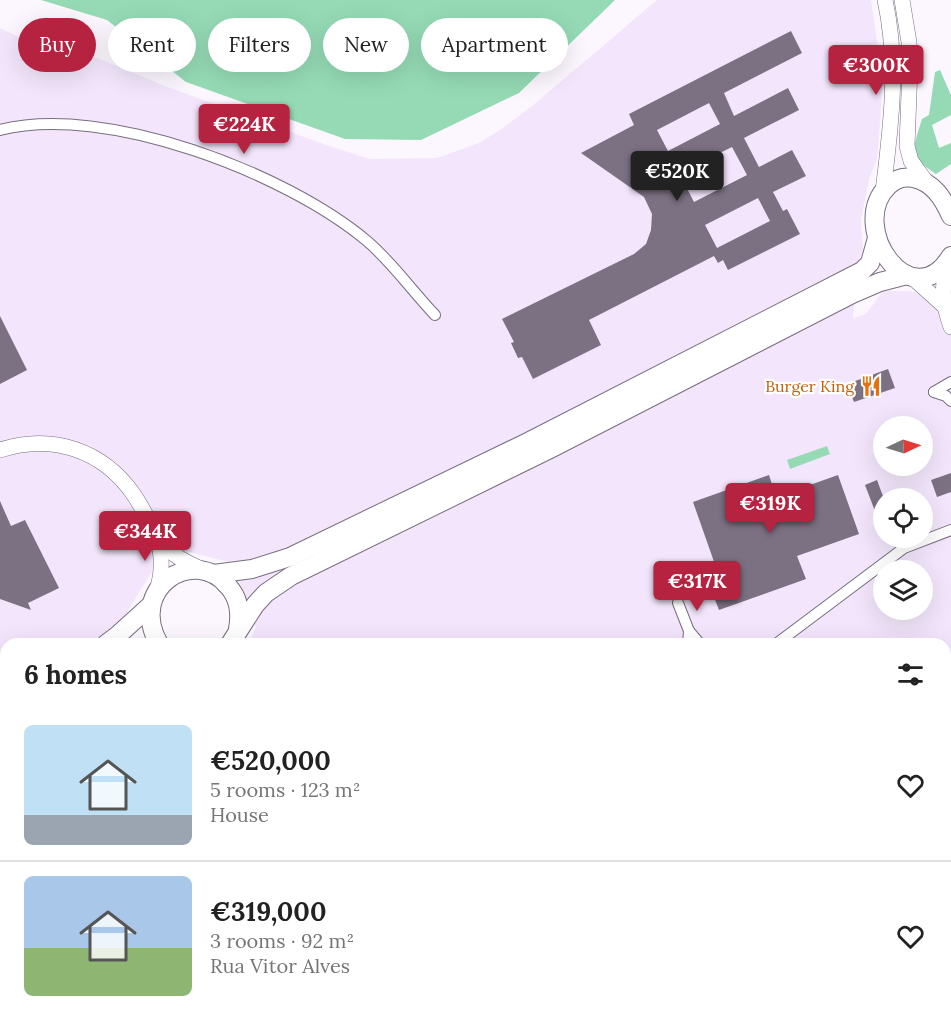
<!DOCTYPE html>
<meta charset="utf-8">
<style>
body{margin:0;font-family:Lora,serif;background:#f6f6f6;color:#222;height:100vh;display:flex;flex-direction:column;font-size:22px;white-space:nowrap}
*{box-sizing:border-box;margin:0}
p{font-size:20px;color:#767676}
.icon{flex:none;width:33px;height:33px;fill:none;stroke:currentColor;stroke-width:2;stroke-linecap:round;stroke-linejoin:round}
.map{position:relative;flex:1;overflow:hidden}
.drawer{position:absolute;left:0px;top:638px;width:951px;height:386px;display:flex;flex-direction:column;background:#fff;border-radius:18px 18px 0 0;box-shadow:0 6px 24px #0002}
.drawer>*{flex:none}
.banner{position:absolute;left:18px;top:18px;width:600px;height:54px;display:flex;gap:12px}
.needle{width:39px;rotate:86deg}
.tools{position:absolute;left:873px;top:416px;display:grid;gap:12px}
.tools a{display:grid;place-items:center;width:60px;height:60px;border-radius:50%;background:#fff;box-shadow:0 6px 24px #0002;font-size:30px}
.price{position:absolute;translate:-50% -51px;padding:0 14px;border-radius:6px;background:#b52341;color:#fff;font-size:20px;line-height:39px;filter:drop-shadow(0 2px 3px #0008)}
.price::after{content:'';position:absolute;left:50%;top:36px;width:18px;height:14px;margin-left:-9px;background:inherit;clip-path:polygon(0 0,100% 0,50% 100%)}
.price.active{background:#222;color:#fff}
ul{padding:0;list-style:none}
li{display:flex;align-items:center;gap:18px;height:150px;padding:0 24px}
li+li{border-top:2px solid #e0e0e0}
li span{display:grid;place-items:center;flex:none;width:168px;height:120px;border-radius:9px;color:#555}
li>.icon{margin-inline-start:auto}
span .icon{width:72px;height:72px;fill:#fffc;stroke-width:1}
li b{font-size:26px}
h2{display:flex;justify-content:space-between;align-items:center;height:72px;padding:0 24px;font-size:26px}
.pill{padding:0 21px;border-radius:27px;background:#fff;box-shadow:0 6px 24px #0002;font-size:21px;line-height:54px}
.pill.active{background:#b52341;color:#fff}
.map>svg:first-child{display:block}
.built{fill:#f3e6fc;fill-rule:evenodd}
.green{fill:#95dab5}
.building{fill:#7c7183;fill-rule:evenodd}
.lines{fill:none;stroke-linecap:round;stroke-linejoin:round}
.street-casing{stroke:#786d7f;stroke-width:12}
.secondary-casing{stroke:#786d7f;stroke-width:16}
.primary-casing{stroke:#786d7f;stroke-width:20}
.street{stroke:#fff;stroke-width:10}
.secondary{stroke:#fff;stroke-width:15}
.primary{stroke:#fff;stroke-width:18}
.labels{text-anchor:middle;stroke-width:4.5;stroke-linejoin:round;paint-order:stroke}
.food-label{font-size:16px;fill:#c56008;stroke:#fff;text-anchor:end}
</style>
<div class="map">
<svg width="951" height="1022" viewBox="0 0 951 1022">
<rect width="100%" height="100%" fill="#fcf7ff"/>
<g class="built">
<path d="M 657,0 L 871,0 L 881,67 L 883,69 L 880,123 L 877,159 L 869,179 L 861,220 L 863,250 L 857,265 L 853,318 L 866,314 L 883,291 L 910,291 L 922,295 L 926,301 L 951,280 L 951,711 L 945,717 L 945,644 L 249,643 L 256,627 L 232,563 L 186,551 L 151,573 L 126,614 L 105,634 L 86,643 L 6,644 L 6,686 L 0,689 L 0,28 L 19,37 L 71,47 L 165,86 L 326,145 L 370,159 L 437,158 L 479,143 L 503,128 L 532,106 ZM 884,426 L 922,426 L 922,465 L 884,465 ZM 884,498 L 922,498 L 922,537 L 884,537 ZM 884,570 L 922,570 L 922,609 L 884,609 Z"/>
<polygon points="290,1017 426,1017 425,1022 295,1022"/>
</g>
<g class="green">
<polygon points="41,0 615,0 519,93 421,140 345,139 186,82 107,20"/>
<path d="M 940,70 L 951,95 L 951,115 L 932,125 L 939,148 L 951,143 L 951,164 L 936,174 C 907,155 913,149 922,119 L 929,115 L 935,72 Z"/>
<polygon points="827,446 830,454 790,469 787,460"/>
<polygon points="6,765 6,957 0,962 0,769"/>
</g>
<g class="building">
<path d="M 791,31 L 802,53 L 724,93 L 734,116 L 788,88 L 799,110 L 744,138 L 759,167 L 792,150 L 806,176 L 773,192 L 783,211 L 787,209 L 800,234 L 728,270 L 723,260 L 718,263 L 714,256 L 589,320 L 601,345 L 533,379 L 522,357 L 518,358 L 511,343 L 514,342 L 502,319 L 634,254 L 646,244 L 651,230 L 652,214 L 644,197 L 581,153 L 634,125 L 629,114 ZM 709,103 L 720,124 L 668,151 L 657,130 ZM 732,147 L 747,175 L 694,202 L 679,173 ZM 758,198 L 770,221 L 717,248 L 705,225 Z"/>
<polygon points="0,316 27,370 0,384"/>
<polygon points="888,369 895,388 854,402 847,384"/>
<polygon points="951,473 951,492 937,497 931,480"/>
<polygon points="769,475 776,497 838,475 859,534 797,556 806,579 719,610 714,597 725,593 693,502"/>
<polygon points="877,480 884,499 883,532 865,485"/>
<polygon points="0,501 11,526 25,520 59,588 28,603 31,610 0,599"/>
</g>
<g class="lines">
<g class="street-casing">
<g id="street">
<path d="M 0,130 C 105,103 286,173 367,241 C 392,262 412,291 435,315"/>
<polyline points="934,392 951,382"/>
<polyline points="934,392 946,396 951,401"/>
<polyline points="678,603 689,631 688,644"/>
<polyline points="689,631 700,644"/>
<polyline points="776,644 904,548 951,530"/>
<polyline points="200,1017 202,1022"/>
</g>
</g>
<g class="secondary-casing">
<g id="secondary">
<polyline points="902,0 909,42 910,67 907,146 911,161 927,183"/>
<path d="M 883,191 C 891,127 899,64 885,0"/>
<path d="M 948,261 C 941,289 942,301 951,327"/>
<polyline points="913,278 943,305"/>
<path d="M 0,450 C 52,433 103,450 134,495 C 146,513 154,534 169,550 C 179,560 193,565 205,571"/>
<path d="M 157,590 C 163,571 162,557 158,538"/>
<polyline points="945,726 951,720"/>
<polyline points="945,742 951,737"/>
<polyline points="0,990 6,984"/>
<polyline points="945,998 951,1002"/>
<polyline points="273,1017 275,1022"/>
<polyline points="910,1017 912,1022"/>
<polyline points="890,1022 891,1017"/>
</g>
</g>
<g class="primary-casing">
<g id="primary">
<path d="M 951,216 C 943,198 933,182 913,178 C 903,176 895,179 888,186 C 846,227 912,320 951,256"/>
<polyline points="214,574 252,569 290,557 530,441 862,271 870,263 877,238"/>
<polyline points="106,644 118,635 151,605"/>
<path d="M 159,644 C 127,588 194,545 228,586 C 239,598 241,613 238,629"/>
<polyline points="230,644 255,605 266,593 291,576 552,448 852,294 880,282 907,275"/>
<polyline points="0,700 6,697"/>
<polyline points="0,722 6,719"/>
</g>
</g>
<use href="#street" class="street"/>
<use href="#secondary" class="secondary"/>
<use href="#primary" class="primary"/>
</g>
<defs>
<g id="restaurant-bare" transform="scale(1.62)"><path d="M-5-6h1v4h1v-4h1v4h1v-4h1v5L-1.5 .5V6h-2V.5L-5-1ZM5-6V6H3V1.5H1.5Q1.5-4 5-6Z" fill="#e8710a" stroke="#fff" stroke-width="2.5" paint-order="stroke"/></g>
</defs>
<g fill-rule="evenodd">
<use href="#restaurant-bare" x="871" y="386"/>
</g>
<g class="labels">
<g class="food-label">
<text x="854" y="392">Burger King</text>
</g>
</g>
</svg>
<div class="tools">
<a><svg class="needle" viewBox="-14 -14 28 28"><path d="M0-13l5 13h-10z" fill="#e53935"/><path d="M0 13l5-13h-10z" fill="#767676"/></svg></a>
<a><svg class="icon" aria-label="locate" viewBox="0 0 24 24"><circle cx="12" cy="12" r="6"/><path d="M12 2v4M12 18v4M2 12h4M18 12h4"/></svg></a>
<a><svg class="icon" aria-label="layers" viewBox="0 0 24 24"><path d="M12 4l9 5-9 5-9-5zM3 14l9 5 9-5"/></svg></a>
</div>
<b class="price" style="left:876px;top:96px">€300K</b>
<b class="price" style="left:244px;top:155px">€224K</b>
<b class="price active" style="left:677px;top:202px">€520K</b>
<b class="price" style="left:770px;top:534px">€319K</b>
<b class="price" style="left:145px;top:562px">€344K</b>
<b class="price" style="left:697px;top:612px">€317K</b>
<div class="banner">
<a class="pill active">Buy</a>
<a class="pill">Rent</a>
<a class="pill">Filters</a>
<a class="pill">New</a>
<a class="pill">Apartment</a>
</div>
<section class="drawer">
<h2>6 homes<svg class="icon" aria-label="filters" viewBox="0 0 24 24"><path d="M4 7h16M4 17h16"/><circle cx="9" cy="7" r="2"/><circle cx="15" cy="17" r="2"/></svg></h2>
<ul>
<li><span style="background:linear-gradient(#bfe0f5 75%,#9aa5b1 0)"><svg class="icon" aria-label="home" viewBox="0 0 24 24"><path d="M3 11l9-7 9 7M6 9v11h12V9"/></svg></span><div><b>€520,000</b><p>5 rooms · 123 m²</p><p>House</p></div><svg class="icon" aria-label="heart" viewBox="0 0 24 24"><path d="M12 20l-8-8c-3-5 5-10 8-4 3-6 11-1 8 4z"/></svg></li>
<li><span style="background:linear-gradient(#a9c7e8 60%,#8fb573 0)"><svg class="icon" aria-label="home" viewBox="0 0 24 24"><path d="M3 11l9-7 9 7M6 9v11h12V9"/></svg></span><div><b>€319,000</b><p>3 rooms · 92 m²</p><p>Rua Vitor Alves</p></div><svg class="icon" aria-label="heart" viewBox="0 0 24 24"><path d="M12 20l-8-8c-3-5 5-10 8-4 3-6 11-1 8 4z"/></svg></li>
</ul>
</section>
</div>
